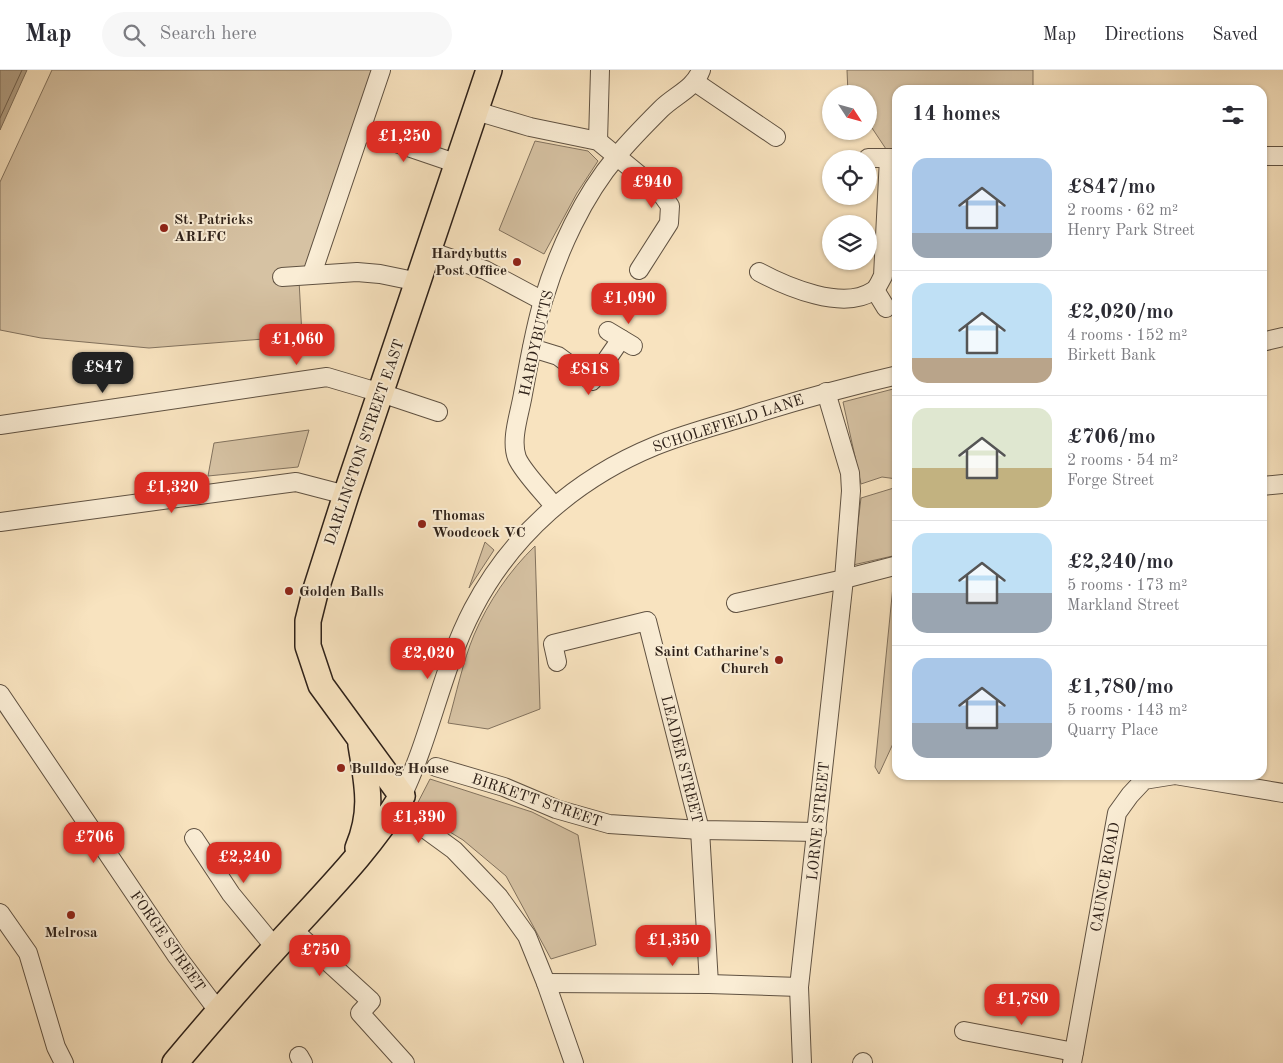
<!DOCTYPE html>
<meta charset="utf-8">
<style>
body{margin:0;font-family:"Old Standard TT",serif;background:#f7f7f7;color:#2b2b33;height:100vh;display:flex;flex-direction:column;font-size:19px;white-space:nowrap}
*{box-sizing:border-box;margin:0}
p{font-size:16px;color:#7c7c81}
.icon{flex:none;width:28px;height:28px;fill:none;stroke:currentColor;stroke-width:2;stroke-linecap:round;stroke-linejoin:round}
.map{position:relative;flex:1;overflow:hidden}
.side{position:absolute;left:892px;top:15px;width:375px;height:695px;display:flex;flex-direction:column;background:#fff;border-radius:15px;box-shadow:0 1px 4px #0004}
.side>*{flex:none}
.needle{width:32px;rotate:126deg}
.tools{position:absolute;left:822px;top:15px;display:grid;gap:10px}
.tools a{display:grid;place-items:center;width:55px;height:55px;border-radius:50%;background:#fff;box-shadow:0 1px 4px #0004;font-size:25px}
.price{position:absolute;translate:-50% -42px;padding:0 11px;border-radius:10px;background:#d93025;color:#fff;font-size:16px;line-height:32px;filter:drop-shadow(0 1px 2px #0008)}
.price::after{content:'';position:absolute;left:50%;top:30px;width:15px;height:11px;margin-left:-8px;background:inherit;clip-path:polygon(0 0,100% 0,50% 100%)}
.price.on{background:#222;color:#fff}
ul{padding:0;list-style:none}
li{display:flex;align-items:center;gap:15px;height:125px;padding:0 20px}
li+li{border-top:1px solid #e1e1e2}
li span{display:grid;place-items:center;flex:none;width:140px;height:100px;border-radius:15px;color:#555}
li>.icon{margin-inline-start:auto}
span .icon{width:60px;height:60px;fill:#fffc;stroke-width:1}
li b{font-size:21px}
h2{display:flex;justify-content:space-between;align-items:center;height:60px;padding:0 20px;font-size:21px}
header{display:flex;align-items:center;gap:30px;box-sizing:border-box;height:70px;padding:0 25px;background:#fff;border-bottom:1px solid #e1e1e2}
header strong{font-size:24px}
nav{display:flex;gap:28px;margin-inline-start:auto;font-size:18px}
.search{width:350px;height:45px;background:#f7f7f7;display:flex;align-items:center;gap:12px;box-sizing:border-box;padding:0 18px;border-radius:28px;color:#7c7c81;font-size:19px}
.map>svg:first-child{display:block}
.green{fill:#d6c2a3;stroke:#82725e}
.water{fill:#b3a187;stroke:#7e6e5b}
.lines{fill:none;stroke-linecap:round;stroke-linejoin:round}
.shore{stroke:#706150;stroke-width:1}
.minor-casing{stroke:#605242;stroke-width:20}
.highway-casing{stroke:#2e2119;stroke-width:28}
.minor{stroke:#faedd5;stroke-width:18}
.highway{stroke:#f8e3bf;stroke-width:25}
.poi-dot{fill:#8f2418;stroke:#faedd5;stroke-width:2}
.labels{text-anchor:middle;stroke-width:4;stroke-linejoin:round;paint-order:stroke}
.poi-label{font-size:15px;font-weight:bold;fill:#2e2119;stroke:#faedd5;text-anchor:start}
.street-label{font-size:15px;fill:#2e2119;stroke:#faedd5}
</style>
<header>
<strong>Map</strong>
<div class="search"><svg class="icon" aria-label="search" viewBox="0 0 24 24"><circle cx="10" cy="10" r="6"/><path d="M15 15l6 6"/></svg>Search here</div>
<nav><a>Map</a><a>Directions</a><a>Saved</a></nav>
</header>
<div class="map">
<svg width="1283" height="993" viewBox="0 0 1283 993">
<rect width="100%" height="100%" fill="#f8e3bf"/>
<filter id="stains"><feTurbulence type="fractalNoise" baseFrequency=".004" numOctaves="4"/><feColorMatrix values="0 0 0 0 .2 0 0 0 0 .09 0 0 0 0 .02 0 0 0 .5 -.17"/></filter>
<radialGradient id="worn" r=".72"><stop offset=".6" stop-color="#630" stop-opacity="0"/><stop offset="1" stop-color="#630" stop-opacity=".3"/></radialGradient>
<g class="green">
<polygon points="52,0 379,0 312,204 299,210 302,266 149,278 41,268 0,260 0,112"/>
<polygon points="847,0 1033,0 1033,20 898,20 897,79 886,79 872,58 869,56 869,24 848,24"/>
<polygon points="535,71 588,81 598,91 577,123 544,184 499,160"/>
<polygon points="897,318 897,409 882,407 861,414 843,332"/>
<polygon points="309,360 298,397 208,406 214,373"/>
<polygon points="897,417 897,485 853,495 861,428"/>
<polygon points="485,472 494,480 469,518"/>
<path d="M 535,476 L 540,639 L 488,659 L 448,653 C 456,625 463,591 474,565 C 488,532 510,500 535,476 Z"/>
<polygon points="897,505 897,665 879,704 875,697 894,506"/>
<polygon points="430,709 532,742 578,765 596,875 551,889 506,806 463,770 414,740"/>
</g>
<polygon class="water" points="0,0 27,0 0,60"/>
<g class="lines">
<polyline class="shore" points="0,48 22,0"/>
<g class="minor-casing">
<g id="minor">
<polyline points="695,12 776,67"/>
<polyline points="476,41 530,57 598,71 660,122 670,136 669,153 639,200"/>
<polyline points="361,61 458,94"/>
<polyline points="598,71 600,0"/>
<polyline points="1262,86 1283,86"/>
<polyline points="868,88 898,88"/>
<polyline points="429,181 485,200 543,231"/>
<path d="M 759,202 C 787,217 843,241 873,221 C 878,218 880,211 883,206 L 889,88"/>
<polyline points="312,204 381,0"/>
<polyline points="282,207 357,202 380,204 419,212"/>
<polyline points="875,220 886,238"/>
<polyline points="608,261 633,276"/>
<polyline points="1262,272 1283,267"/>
<polyline points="532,278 558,286 592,311 621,269"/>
<polyline points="0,355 327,307 381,323 438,342"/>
<polyline points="1262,416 1283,414"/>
<path d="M 554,436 C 544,423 523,402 517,388 C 510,369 520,343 523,324 C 529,293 534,261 543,231 C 558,181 583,126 617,86 C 630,70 646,54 661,39 C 675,25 694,19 701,0"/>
<polyline points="0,452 296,412 346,425"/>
<polyline points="736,533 844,509 898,495"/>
<polyline points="557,592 553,574 647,551 700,760 709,914"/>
<polyline points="0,624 176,885 219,942"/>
<polyline points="436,697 504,717 556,739 609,754 700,760 817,762"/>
<path d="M 402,726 C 431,666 442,598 473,539 C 512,464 577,408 655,376 C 684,364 715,356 745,347 C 795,331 846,317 898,305"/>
<polyline points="395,737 454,780 499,827 527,866 546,913 574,993"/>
<polyline points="194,768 231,824 268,869 277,876"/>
<polyline points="0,843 28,883 56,977 64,993"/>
<polyline points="292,859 371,931 360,943 405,993"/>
<polyline points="546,913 709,914 799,917"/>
<polyline points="964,961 1074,982"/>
<polyline points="299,986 303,993"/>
<polyline points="802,993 799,917 844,509 851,421 850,403 826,322"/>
<polyline points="862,993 863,992"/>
<polyline points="1072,993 1117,743 1130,725 1144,710 1175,705 1283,723"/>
</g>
</g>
<g class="highway-casing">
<g id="highway">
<path d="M 358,778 C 374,740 367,713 361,675"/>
<path d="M 175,993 C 212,949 249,906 288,864 C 329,819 370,778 402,726 L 321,615 L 308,576 L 308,551 L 316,519 L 346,425 L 489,0"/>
</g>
</g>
<use href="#minor" class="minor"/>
<use href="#highway" class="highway"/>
</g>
<g class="poi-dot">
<circle cx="164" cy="158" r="5"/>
<circle cx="517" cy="192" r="5"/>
<circle cx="422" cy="454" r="5"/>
<circle cx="289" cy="521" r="5"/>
<circle cx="779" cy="590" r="5"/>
<circle cx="341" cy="698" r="5"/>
<circle cx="71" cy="845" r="5"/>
</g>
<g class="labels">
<g class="poi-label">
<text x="174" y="154">St. Patricks<tspan x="174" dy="17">ARLFC</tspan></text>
<text x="507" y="188" text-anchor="end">Hardybutts<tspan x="507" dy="17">Post Office</tspan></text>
<text x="432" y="450">Thomas<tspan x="432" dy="17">Woodcock VC</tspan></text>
<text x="299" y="526">Golden Balls</text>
<text x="769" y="586" text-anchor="end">Saint Catharine's<tspan x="769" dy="17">Church</tspan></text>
<text x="351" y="703">Bulldog House</text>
<text x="71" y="867" text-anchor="middle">Melrosa</text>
</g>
<g class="street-label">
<text transform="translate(536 273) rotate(-77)" y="5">HARDYBUTTS</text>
<text transform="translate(728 353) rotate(-18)" y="5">SCHOLEFIELD LANE</text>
<text transform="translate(364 372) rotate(-71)" y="5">DARLINGTON STREET EAST</text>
<text transform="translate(682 689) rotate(76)" y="5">LEADER STREET</text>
<text transform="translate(537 730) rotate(19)" y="5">BIRKETT STREET</text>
<text transform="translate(818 751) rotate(-84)" y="5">LORNE STREET</text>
<text transform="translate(1105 807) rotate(-80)" y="5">CAUNCE ROAD</text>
<text transform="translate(168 871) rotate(55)" y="5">FORGE STREET</text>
</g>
</g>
<rect width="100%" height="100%" filter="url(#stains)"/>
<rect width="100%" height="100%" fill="url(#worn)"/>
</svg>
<div class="tools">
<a><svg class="needle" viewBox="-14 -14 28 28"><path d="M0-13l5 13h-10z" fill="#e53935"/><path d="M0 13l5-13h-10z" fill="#7c7c81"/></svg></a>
<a><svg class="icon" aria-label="locate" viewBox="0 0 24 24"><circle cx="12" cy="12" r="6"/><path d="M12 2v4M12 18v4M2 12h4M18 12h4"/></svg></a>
<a><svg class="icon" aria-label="layers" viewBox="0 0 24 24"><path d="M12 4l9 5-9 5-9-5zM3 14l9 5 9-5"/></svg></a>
</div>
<b class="price" style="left:404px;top:93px">£1,250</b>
<b class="price" style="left:652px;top:139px">£940</b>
<b class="price" style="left:629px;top:255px">£1,090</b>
<b class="price" style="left:297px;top:296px">£1,060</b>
<b class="price on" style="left:103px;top:324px">£847</b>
<b class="price" style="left:589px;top:326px">£818</b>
<b class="price" style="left:172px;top:444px">£1,320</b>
<b class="price" style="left:428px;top:610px">£2,020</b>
<b class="price" style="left:419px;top:774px">£1,390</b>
<b class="price" style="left:94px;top:794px">£706</b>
<b class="price" style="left:244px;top:814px">£2,240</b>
<b class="price" style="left:673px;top:897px">£1,350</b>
<b class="price" style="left:320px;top:907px">£750</b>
<b class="price" style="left:1022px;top:956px">£1,780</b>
<section class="side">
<h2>14 homes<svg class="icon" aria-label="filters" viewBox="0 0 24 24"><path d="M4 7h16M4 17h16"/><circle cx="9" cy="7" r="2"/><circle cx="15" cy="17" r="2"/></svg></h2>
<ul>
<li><span style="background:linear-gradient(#a9c7e8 75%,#9aa5b1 0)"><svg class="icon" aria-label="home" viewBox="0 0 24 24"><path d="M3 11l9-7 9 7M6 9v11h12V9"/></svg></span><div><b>£847/mo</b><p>2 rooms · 62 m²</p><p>Henry Park Street</p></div></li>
<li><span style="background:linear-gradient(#bfe0f5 75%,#b9a48a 0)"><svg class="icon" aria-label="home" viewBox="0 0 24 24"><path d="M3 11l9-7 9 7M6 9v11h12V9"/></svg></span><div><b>£2,020/mo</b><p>4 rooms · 152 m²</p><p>Birkett Bank</p></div></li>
<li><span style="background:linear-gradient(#dfe7d0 60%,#c2b280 0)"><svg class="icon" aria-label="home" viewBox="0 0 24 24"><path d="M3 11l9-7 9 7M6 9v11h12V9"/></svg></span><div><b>£706/mo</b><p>2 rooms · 54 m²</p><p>Forge Street</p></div></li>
<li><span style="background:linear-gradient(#bfe0f5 60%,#9aa5b1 0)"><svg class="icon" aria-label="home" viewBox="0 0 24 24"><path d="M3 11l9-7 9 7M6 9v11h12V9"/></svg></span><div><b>£2,240/mo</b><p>5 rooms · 173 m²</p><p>Markland Street</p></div></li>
<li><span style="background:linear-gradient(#a9c7e8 65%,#9aa5b1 0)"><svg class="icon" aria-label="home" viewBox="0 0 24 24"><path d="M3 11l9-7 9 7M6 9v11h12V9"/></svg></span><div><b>£1,780/mo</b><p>5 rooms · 143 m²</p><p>Quarry Place</p></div></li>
</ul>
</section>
</div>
